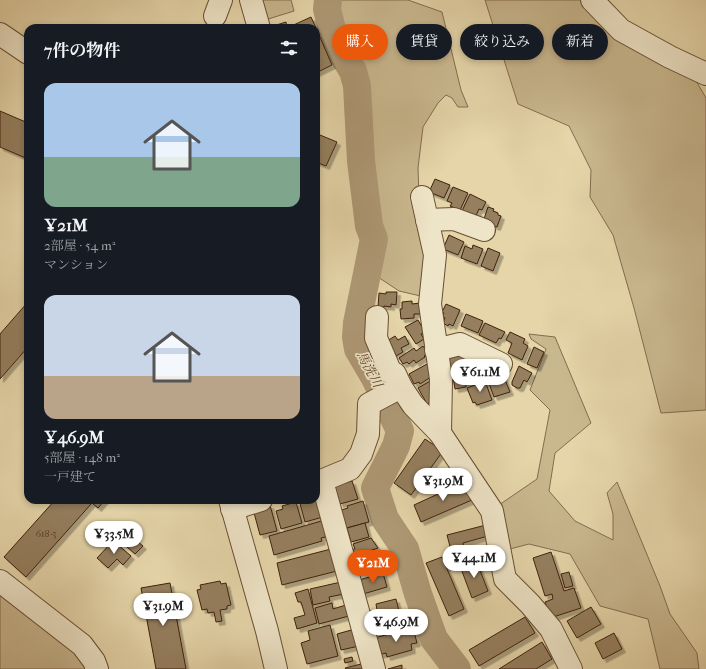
<!DOCTYPE html>
<html lang="ja">
<meta charset="utf-8">
<style>
body{margin:0;font-family:"IM FELL French Canon","Noto Serif JP",serif;background:#242831;color:#f1f3f6;height:100vh;display:flex;flex-direction:column;font-size:15px;white-space:nowrap}
*{box-sizing:border-box;margin:0}
p{font-size:13px;color:#9ea1a6}
.icon{flex:none;width:22px;height:22px;fill:none;stroke:currentColor;stroke-width:2;stroke-linecap:round;stroke-linejoin:round}
.map{position:relative;flex:1;overflow:hidden}
.drawer{position:absolute;left:24px;top:24px;width:296px;height:480px;display:flex;flex-direction:column;background:#171b24;border-radius:12px;box-shadow:0 2px 6px #0003}
.drawer>*{flex:none}
.hud{position:absolute;left:332px;top:24px;width:314px;height:36px;display:flex;gap:8px}
.price{position:absolute;translate:-50% -34px;padding:0 9px;border-radius:14px;background:#fff;color:#222;font-size:13px;line-height:26px;filter:drop-shadow(0 1px 2px #0008)}
.price::after{content:'';position:absolute;left:50%;top:24px;width:12px;height:9px;margin-left:-6px;background:inherit;clip-path:polygon(0 0,100% 0,50% 100%)}
.price.active{background:#ea580c;color:#fff}
ul{padding:0;list-style:none}
li{display:grid;align-content:center;gap:8px;height:212px;padding:0 20px}
li span{display:grid;place-items:center;height:124px;border-radius:12px;color:#555}
li>.icon{margin-inline-start:auto}
span .icon{width:72px;height:72px;fill:#fffc;stroke-width:1}
li b{font-size:17px}
h2{display:flex;justify-content:space-between;align-items:center;height:48px;padding:0 20px;font-size:17px}
.tag{padding:0 14px;border-radius:18px;background:#171b24;box-shadow:0 2px 6px #0003;font-size:14px;line-height:36px}
.tag.active{background:#ea580c;color:#fff}
.map>svg:first-child{display:block}
.green{fill:#c9b78e;stroke:#846c4e}
.lines{fill:none;stroke-linecap:round;stroke-linejoin:round}
.river{stroke:#ad9874;stroke-width:28}
.building{fill:#957f5e;stroke:#3f220d;filter:url(#shadow)}
.minor-casing{stroke:#684f34;stroke-width:24}
.minor{stroke:#eee4c7;stroke-width:22}
.labels{text-anchor:middle;stroke-width:3.5;stroke-linejoin:round;paint-order:stroke}
.number-label{font-size:10px;fill:#543921}
.water-label{font-size:13px;font-style:italic;fill:#60452c;stroke:#eee4c7}
</style>
<div class="map">
<svg width="706" height="669" viewBox="0 0 706 669">
<defs>
<filter id="shadow"><feDropShadow dx="3.5" dy="3.5" stdDeviation="0" flood-color="#0004"/></filter>
</defs>
<rect width="100%" height="100%" fill="#e5d5a9"/>
<filter id="stains"><feTurbulence type="fractalNoise" baseFrequency=".005" numOctaves="4"/><feColorMatrix values="0 0 0 0 .2 0 0 0 0 .09 0 0 0 0 .02 0 0 0 .5 -.17"/></filter>
<radialGradient id="worn" r=".72"><stop offset=".6" stop-color="#630" stop-opacity="0"/><stop offset="1" stop-color="#630" stop-opacity=".3"/></radialGradient>
<g class="green">
<polygon points="259,0 291,0 294,11 265,20"/>
<polygon points="335,0 408,0 442,12 461,90 468,107 458,107 452,98 446,95 438,103 423,127 418,168 420,225 429,254 425,297 399,291 372,273 383,228 373,205 360,74 339,40 332,14"/>
<polygon points="485,0 582,0 691,72 706,98 706,410 661,413 634,308 613,235 590,197 591,170 569,126 518,104"/>
<polygon points="529,334 555,337 591,423 555,453 549,491 575,521 613,540 613,514 607,493 617,482 660,586 670,614 697,653 699,669 660,669 648,619 600,606 570,554 529,544 506,550 499,505 537,479 550,410 530,390 546,349 531,339"/>
<polygon points="0,589 65,641 92,669 0,669"/>
</g>
<g class="lines">
<polyline class="river" points="328,0 327,9 335,42 353,71 357,86 361,161 369,226 374,239 357,323 356,337 358,349 375,378 400,431 396,446 375,488 385,519 405,549 418,594 434,639 457,669"/>
</g>
<g class="building">
<polygon points="311,17 316,28 270,28 270,27 286,22 287,28"/>
<polygon points="316,28 332,65 316,73"/>
<polygon points="0,111 28,123 28,159 0,147"/>
<polygon points="320,135 337,142 326,166 316,162 316,145"/>
<polygon points="435,179 450,185 444,198 429,192"/>
<polygon points="453,187 468,193 460,210 450,206 452,203 447,201"/>
<polygon points="470,194 486,202 482,210 479,209 475,218 462,211"/>
<polygon points="488,207 494,209 493,211 498,213 498,215 501,216 497,227 483,222"/>
<polygon points="449,235 464,242 458,255 443,249"/>
<polygon points="473,245 483,249 477,264 461,258 465,246 472,249"/>
<polygon points="488,248 500,253 493,271 481,266"/>
<polygon points="386,292 397,292 396,305 391,304 391,307 384,306 384,307 378,307 379,293 386,294"/>
<polygon points="412,301 412,304 420,303 421,314 414,314 414,318 401,319 400,309 402,309 402,302"/>
<polygon points="27,303 28,347 0,379 0,334"/>
<polygon points="446,304 460,310 453,326 449,324 448,326 443,323 445,318 442,316 444,313 442,312"/>
<polygon points="466,314 483,321 478,333 461,326"/>
<polygon points="418,320 425,332 421,334 424,339 416,344 405,327"/>
<polygon points="485,323 505,332 501,339 499,338 496,343 479,335"/>
<polygon points="510,332 525,339 523,343 528,346 522,360 508,353 512,343 506,340"/>
<polygon points="395,336 398,340 405,336 409,344 401,348 403,352 396,356 395,353 393,354 387,341"/>
<polygon points="423,346 428,354 424,356 425,357 416,363 414,360 409,364 407,362 403,364 399,358 414,348 416,351"/>
<polygon points="534,347 544,352 537,368 527,364"/>
<polygon points="463,353 466,367 450,370 447,356"/>
<polygon points="427,364 432,372 431,377 420,384 419,382 414,384 409,374"/>
<polygon points="519,366 532,373 527,382 524,380 520,388 517,388 512,385 512,382"/>
<polygon points="470,368 471,373 472,373 474,383 466,384 466,387 455,389 452,371"/>
<polygon points="503,375 510,392 494,397 488,381"/>
<polygon points="432,380 434,400 427,404 418,388"/>
<polygon points="485,381 492,400 477,405 475,402 473,403 467,388"/>
<polygon points="425,439 443,451 411,495 394,483"/>
<polygon points="352,481 358,499 340,504 334,486"/>
<polygon points="464,482 472,500 421,522 414,505"/>
<polygon points="55,500 105,500 98,508 92,503 26,577 4,557"/>
<polygon points="299,500 316,500 323,517 305,522"/>
<polygon points="363,501 369,522 343,529 338,511 348,508 347,506"/>
<polygon points="296,502 302,523 281,529 276,511 283,509 282,506"/>
<polygon points="270,505 277,531 260,535 253,509"/>
<polygon points="325,520 330,536 321,538 322,541 274,555 269,536"/>
<polygon points="365,523 369,537 351,542 347,528"/>
<polygon points="486,525 488,536 463,543 467,559 454,562 447,535"/>
<polygon points="125,531 143,546 135,554 118,539"/>
<polygon points="371,538 378,548 352,557 349,550 355,549 353,544"/>
<polygon points="112,542 116,545 117,544 131,556 123,565 117,559 108,568 97,558"/>
<polygon points="331,549 337,571 282,585 277,563"/>
<polygon points="378,551 384,561 354,570 352,563 359,561 359,557"/>
<polygon points="551,552 564,591 574,588 581,608 550,618 545,602 553,599 552,594 545,596 533,558"/>
<polygon points="442,557 464,609 449,616 426,563"/>
<polygon points="476,560 488,591 472,598 460,566"/>
<polygon points="569,572 573,586 565,588 561,574"/>
<polygon points="383,573 387,587 363,594 359,580"/>
<polygon points="220,581 221,584 226,583 231,605 227,606 227,609 220,610 222,621 216,622 214,612 208,613 207,609 202,610 197,590 201,589 200,585"/>
<polygon points="341,582 344,594 329,597 330,601 313,605 310,589"/>
<polygon points="170,583 186,669 156,669 141,588"/>
<polygon points="308,589 317,623 297,629 294,618 305,615 301,602 298,602 295,593"/>
<polygon points="396,599 401,619 372,626 369,611 377,610 376,604"/>
<polygon points="332,603 333,609 346,605 349,616 319,624 315,608"/>
<polygon points="591,607 601,624 577,638 567,621"/>
<polygon points="525,617 535,633 479,666 469,650"/>
<polygon points="330,625 338,656 307,664 301,643 310,640 308,631"/>
<polygon points="413,628 417,643 411,644 412,650 387,657 386,653 379,655 374,638"/>
<polygon points="355,629 359,646 341,650 337,634"/>
<polygon points="614,633 622,649 603,659 595,643"/>
<polygon points="542,642 552,659 536,669 499,669"/>
<polygon points="352,657 353,661 345,663 344,659"/>
<polygon points="365,663 366,669 346,669 345,668"/>
<polygon points="402,665 402,669 388,669"/>
</g>
<g class="lines">
<g class="minor-casing">
<g id="minor">
<polyline points="251,0 259,28"/>
<polyline points="592,0 621,30 670,57 706,74"/>
<polyline points="215,16 221,0"/>
<polyline points="0,34 28,53"/>
<polyline points="422,197 435,255 430,304 441,379 440,433"/>
<polyline points="427,220 454,219 484,230"/>
<polyline points="377,317 376,338 391,373 395,374 401,387 413,405 440,433 492,511 505,579 530,604 551,629 571,669"/>
<polyline points="436,350 460,344 501,364"/>
<polyline points="322,481 374,669"/>
<polyline points="316,483 350,469 361,454 368,434 369,404 401,387"/>
<polyline points="230,500 267,631 276,669"/>
<polyline points="232,509 261,500"/>
<polyline points="0,581 82,645 94,661 97,669"/>
</g>
</g>
<use href="#minor" class="minor"/>
</g>
<g class="labels">
<g class="number-label">
<text x="46" y="537">618-3</text>
</g>
<g class="water-label">
<text transform="translate(370 369) rotate(62)" y="5">馬洗川</text>
</g>
</g>
<rect width="100%" height="100%" filter="url(#stains)"/>
<rect width="100%" height="100%" fill="url(#worn)"/>
</svg>
<b class="price" style="left:480px;top:393px">¥61.1M</b>
<b class="price" style="left:443px;top:502px">¥31.9M</b>
<b class="price" style="left:114px;top:555px">¥33.5M</b>
<b class="price" style="left:474px;top:579px">¥44.1M</b>
<b class="price active" style="left:373px;top:584px">¥21M</b>
<b class="price" style="left:163px;top:627px">¥31.9M</b>
<b class="price" style="left:396px;top:643px">¥46.9M</b>
<div class="hud">
<a class="tag active">購入</a>
<a class="tag">賃貸</a>
<a class="tag">絞り込み</a>
<a class="tag">新着</a>
</div>
<section class="drawer">
<h2>7件の物件<svg class="icon" aria-label="filters" viewBox="0 0 24 24"><path d="M4 7h16M4 17h16"/><circle cx="9" cy="7" r="2"/><circle cx="15" cy="17" r="2"/></svg></h2>
<ul>
<li><span style="background:linear-gradient(#a9c7e8 60%,#7fa58c 0)"><svg class="icon" aria-label="home" viewBox="0 0 24 24"><path d="M3 11l9-7 9 7M6 9v11h12V9"/></svg></span><div><b>¥21M</b><p>2部屋 · 54 m²</p><p>マンション</p></div></li>
<li><span style="background:linear-gradient(#c9d6e8 65%,#b9a48a 0)"><svg class="icon" aria-label="home" viewBox="0 0 24 24"><path d="M3 11l9-7 9 7M6 9v11h12V9"/></svg></span><div><b>¥46.9M</b><p>5部屋 · 148 m²</p><p>一戸建て</p></div></li>
</ul>
</section>
</div>
